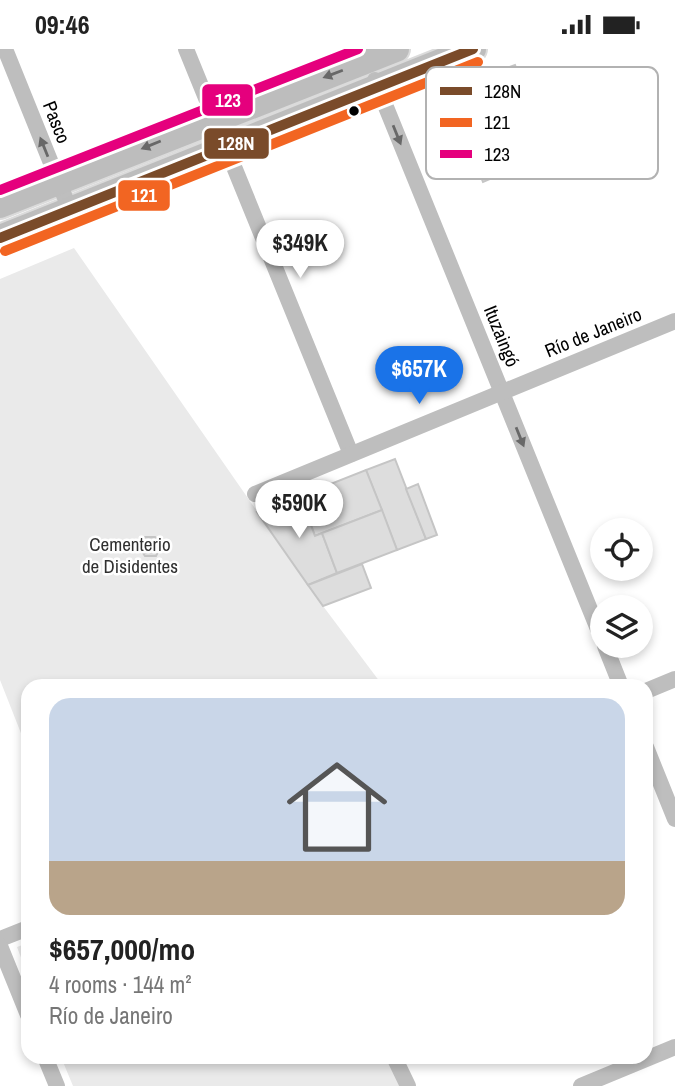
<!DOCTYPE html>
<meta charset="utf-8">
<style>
body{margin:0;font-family:"Archivo Narrow",sans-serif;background:#f2f2f2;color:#222;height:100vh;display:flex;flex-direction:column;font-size:26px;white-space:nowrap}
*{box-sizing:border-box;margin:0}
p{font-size:23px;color:#767676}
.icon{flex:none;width:38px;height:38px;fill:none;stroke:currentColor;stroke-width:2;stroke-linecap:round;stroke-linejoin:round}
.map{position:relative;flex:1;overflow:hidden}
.sheet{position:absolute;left:21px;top:630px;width:632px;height:385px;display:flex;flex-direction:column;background:#fff;border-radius:21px;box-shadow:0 4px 10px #0003}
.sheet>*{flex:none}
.buttons{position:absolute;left:590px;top:469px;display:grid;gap:14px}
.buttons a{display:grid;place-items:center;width:63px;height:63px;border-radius:50%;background:#fff;box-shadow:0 4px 10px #0003;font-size:35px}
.price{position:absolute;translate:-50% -60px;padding:0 16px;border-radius:24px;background:#fff;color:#222;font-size:23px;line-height:46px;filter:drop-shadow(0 2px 4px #0008)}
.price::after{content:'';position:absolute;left:50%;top:42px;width:21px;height:16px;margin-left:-10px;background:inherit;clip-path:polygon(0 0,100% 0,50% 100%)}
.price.active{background:#1a73e8;color:#fff}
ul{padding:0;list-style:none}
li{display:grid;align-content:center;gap:14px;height:371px;padding:0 28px}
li+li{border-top:2px solid #e0e0e0}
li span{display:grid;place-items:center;height:217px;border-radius:21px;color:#555}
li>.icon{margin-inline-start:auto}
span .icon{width:126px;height:126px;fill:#fffc;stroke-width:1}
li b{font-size:30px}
.status{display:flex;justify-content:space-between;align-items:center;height:49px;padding:0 35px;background:#fff;direction:ltr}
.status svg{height:19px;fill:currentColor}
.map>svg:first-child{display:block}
.green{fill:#eaeaea}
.building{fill:#ddd;stroke:#c5c5c5;stroke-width:2}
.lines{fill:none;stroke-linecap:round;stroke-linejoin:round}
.primary-casing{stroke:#dbdbdb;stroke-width:30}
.minor{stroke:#bebebe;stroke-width:16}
.primary{stroke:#bdbdbd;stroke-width:26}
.bus-1-casing{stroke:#fff;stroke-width:16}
.bus-2-casing{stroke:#fff;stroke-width:16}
.bus-3-casing{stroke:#fff;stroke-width:16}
.bus-1{stroke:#7a4b2a;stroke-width:10}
.bus-2{stroke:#f26522;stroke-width:10}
.bus-3{stroke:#e5007d;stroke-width:10}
.oneway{fill:#686868}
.bus-dot{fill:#000;stroke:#fff;stroke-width:2.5}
.labels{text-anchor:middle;stroke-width:5;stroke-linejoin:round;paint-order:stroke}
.street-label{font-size:19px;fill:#000;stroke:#fff}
.park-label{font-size:19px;fill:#303030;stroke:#fff}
.key{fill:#fff;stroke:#b2b2b2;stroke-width:2}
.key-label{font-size:19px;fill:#000}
.line-badge{stroke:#fff;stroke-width:2.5}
.badge-label{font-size:19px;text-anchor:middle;font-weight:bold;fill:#fff}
</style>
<div class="status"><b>09:46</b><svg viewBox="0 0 49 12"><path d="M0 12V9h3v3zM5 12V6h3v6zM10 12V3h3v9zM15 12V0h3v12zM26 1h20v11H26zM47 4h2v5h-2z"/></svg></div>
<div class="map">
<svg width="675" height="1037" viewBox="0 0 675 1037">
<rect width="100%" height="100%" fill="#fff"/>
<g class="green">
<polygon points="74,199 323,557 383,637 28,637 28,702 0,631 0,230"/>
<polygon points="28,894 28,927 17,898"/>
<polygon points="61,1008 389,1008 404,1037 73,1037"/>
</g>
<g class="building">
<polygon points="515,16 543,86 524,93 496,23"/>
<polygon points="539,87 551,104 483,133 475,113"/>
<polygon points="395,410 426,490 397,501 366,421"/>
<polygon points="366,421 382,461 315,487 300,447"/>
<polygon points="418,435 437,486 426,490 406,440"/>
<polygon points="300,447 315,487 322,484 337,524 308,536 257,463"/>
<polygon points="382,461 397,501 337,524 322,484"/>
<polygon points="143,488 155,488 161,497 156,507 145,507 139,498"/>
<polygon points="362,515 371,539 323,557 308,536"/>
</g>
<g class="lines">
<g class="primary-casing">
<g id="primary">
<polyline points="0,156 396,0"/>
<polyline points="0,189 473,0"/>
</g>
</g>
<g class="minor">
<polyline points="5,0 70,161"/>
<polyline points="186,0 351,405"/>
<polyline points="375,31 602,590"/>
<polyline points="255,445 675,272"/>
<polyline points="605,597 621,637"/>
<polyline points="646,642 675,630"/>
<polyline points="646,698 675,770"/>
<polyline points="0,890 28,879"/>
<polyline points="0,897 28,966"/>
<polyline points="45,1008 57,1037"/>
<polyline points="394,1008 408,1037"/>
<polyline points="581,1037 675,998"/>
</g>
<use href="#primary" class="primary"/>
<g class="bus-1-casing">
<polyline id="bus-1" points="0,189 473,0"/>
</g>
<g class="bus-2-casing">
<polyline id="bus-2" points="5,202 478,13"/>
</g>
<g class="bus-3-casing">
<polyline id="bus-3" points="0,141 358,0"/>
</g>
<use href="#bus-1" class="bus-1"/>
<use href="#bus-2" class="bus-2"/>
<use href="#bus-3" class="bus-3"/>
</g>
<defs><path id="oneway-solid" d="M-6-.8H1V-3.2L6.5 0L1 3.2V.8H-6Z" transform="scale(1.75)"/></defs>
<g class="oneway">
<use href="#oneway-solid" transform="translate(333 25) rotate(159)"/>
<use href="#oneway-solid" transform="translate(397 86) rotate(68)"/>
<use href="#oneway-solid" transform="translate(151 96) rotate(158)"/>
<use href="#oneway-solid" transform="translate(44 98) rotate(-112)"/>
<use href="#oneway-solid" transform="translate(520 388) rotate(68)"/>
</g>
<circle class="bus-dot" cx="354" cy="62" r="6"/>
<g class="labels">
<g class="street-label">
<text transform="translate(57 73) rotate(68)" y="7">Pasco</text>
<text transform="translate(593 283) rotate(-22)" y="7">Río de Janeiro</text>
<text transform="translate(502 287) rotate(68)" y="7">Ituzaingó</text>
</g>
<g class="park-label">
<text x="130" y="502">Cementerio<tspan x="130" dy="22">de Disidentes</tspan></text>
</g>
</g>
<rect x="426" y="18" width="232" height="112" rx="10" class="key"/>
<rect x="440" y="38" width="32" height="8" fill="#7a4b2a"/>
<rect x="440" y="69" width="32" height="9" fill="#f26522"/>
<rect x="440" y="101" width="32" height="8" fill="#e5007d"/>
<g class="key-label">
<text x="484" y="49">128N</text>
<text x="484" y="80">121</text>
<text x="484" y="112">123</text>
</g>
<g class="line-badge">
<rect x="201" y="34" width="53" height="34" rx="7" fill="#e5007d"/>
<rect x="203" y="78" width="67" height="33" rx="7" fill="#7a4b2a"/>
<rect x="117" y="130" width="54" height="33" rx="7" fill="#f26522"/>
</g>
<g class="badge-label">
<text x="228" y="58">123</text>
<text x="236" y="101">128N</text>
<text x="144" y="153">121</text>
</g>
</svg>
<div class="buttons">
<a><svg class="icon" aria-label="locate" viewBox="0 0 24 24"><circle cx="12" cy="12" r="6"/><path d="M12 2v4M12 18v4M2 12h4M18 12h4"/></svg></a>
<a><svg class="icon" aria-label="layers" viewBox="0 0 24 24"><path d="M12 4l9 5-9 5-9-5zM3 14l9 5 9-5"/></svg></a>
</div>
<b class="price" style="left:300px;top:231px">$349K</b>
<b class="price active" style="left:419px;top:357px">$657K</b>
<b class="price" style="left:299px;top:491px">$590K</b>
<section class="sheet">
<ul>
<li><span style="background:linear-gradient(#c9d6e8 75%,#b9a48a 0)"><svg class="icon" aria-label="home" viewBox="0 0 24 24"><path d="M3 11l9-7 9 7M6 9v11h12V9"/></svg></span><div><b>$657,000/mo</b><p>4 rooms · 144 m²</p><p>Río de Janeiro</p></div></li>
</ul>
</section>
</div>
